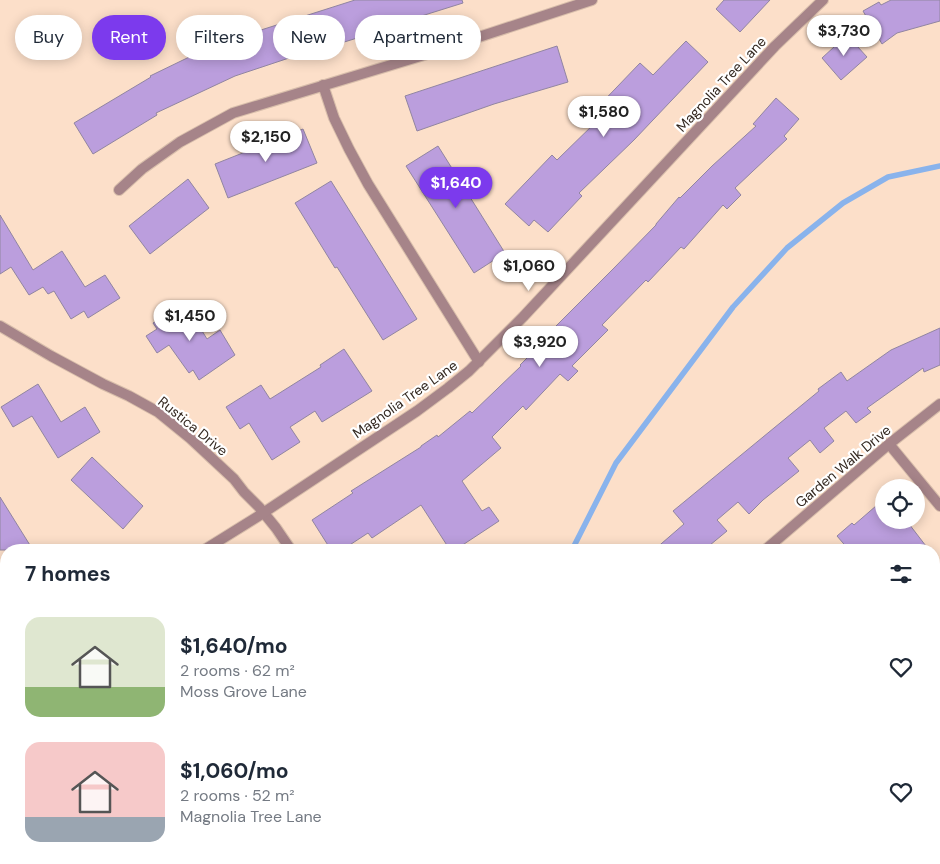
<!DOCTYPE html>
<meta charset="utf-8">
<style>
body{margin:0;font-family:"DM Sans",sans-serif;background:#f6f6f7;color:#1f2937;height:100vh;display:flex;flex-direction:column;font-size:19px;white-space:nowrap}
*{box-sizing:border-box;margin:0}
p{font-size:16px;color:#747a83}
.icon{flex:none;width:28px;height:28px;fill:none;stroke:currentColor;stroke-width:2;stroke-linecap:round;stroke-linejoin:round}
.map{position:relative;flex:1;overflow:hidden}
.details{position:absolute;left:0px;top:544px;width:940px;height:321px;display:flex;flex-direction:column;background:#fff;border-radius:20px 20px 0 0;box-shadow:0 2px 12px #0003}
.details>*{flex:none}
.hud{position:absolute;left:15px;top:15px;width:500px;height:45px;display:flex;gap:10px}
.controls{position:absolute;left:875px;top:479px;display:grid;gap:10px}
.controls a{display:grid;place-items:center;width:50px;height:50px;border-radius:50%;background:#fff;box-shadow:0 2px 12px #0003;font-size:25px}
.price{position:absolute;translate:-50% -42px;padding:0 11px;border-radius:18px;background:#fff;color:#222;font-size:16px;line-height:32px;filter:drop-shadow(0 1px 2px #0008)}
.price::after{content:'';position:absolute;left:50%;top:30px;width:15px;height:11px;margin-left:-8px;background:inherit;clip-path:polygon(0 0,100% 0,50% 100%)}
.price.on{background:#7c3aed;color:#fff}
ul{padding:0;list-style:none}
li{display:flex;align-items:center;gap:15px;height:125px;padding:0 25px}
li span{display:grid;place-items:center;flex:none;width:140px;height:100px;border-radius:15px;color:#555}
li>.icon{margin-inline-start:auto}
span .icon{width:60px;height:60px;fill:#fffc;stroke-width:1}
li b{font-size:21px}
h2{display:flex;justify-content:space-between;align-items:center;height:60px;padding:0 25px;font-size:21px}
.pill{padding:0 18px;border-radius:22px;background:#fff;box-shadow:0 2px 12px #0003;font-size:18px;line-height:45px}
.pill.on{background:#7c3aed;color:#fff}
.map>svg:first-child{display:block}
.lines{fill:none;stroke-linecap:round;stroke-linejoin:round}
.stream{stroke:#89b3ec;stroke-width:5.5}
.building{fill:#bb9edd;stroke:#9185a1}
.street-casing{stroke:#d8beab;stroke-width:12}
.street{stroke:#a68489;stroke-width:10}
.labels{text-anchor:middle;stroke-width:4.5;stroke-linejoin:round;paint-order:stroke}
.street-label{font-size:14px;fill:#332820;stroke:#fff}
</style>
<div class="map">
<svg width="940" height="864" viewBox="0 0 940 864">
<rect width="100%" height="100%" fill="#fcdfc9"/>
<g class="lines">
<g class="stream">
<polyline points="572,550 616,463 733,307 787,248 843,203 888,177 940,166"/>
<polyline points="411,864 415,859"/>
</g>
</g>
<g class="building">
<polygon points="355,0 462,0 463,3 415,18 415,20 325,48 325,46 235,76 156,113 157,115 93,154 74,123 151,77 150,76 214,45"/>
<polygon points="724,0 770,0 740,32 716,9"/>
<polygon points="891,0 940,0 940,21 897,33 882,44 863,11 879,2 881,5"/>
<polygon points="847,35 867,57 841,80 822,58"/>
<polygon points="686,41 708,62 634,140 579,193 582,196 548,232 534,220 529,226 505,204 552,155 557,160 599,119 592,113 640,63 653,75"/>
<polygon points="557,46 568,82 494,104 417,131 405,96"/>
<polygon points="776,98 799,119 784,136 787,139 735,188 741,195 727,209 723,205 684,249 681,247 648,282 646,280 602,325 608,330 572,366 578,371 568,381 560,374 526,410 523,406 492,437 501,448 462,481 482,511 489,507 499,521 455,550 450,550 421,505 372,538 368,533 342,550 331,550 312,520 353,493 351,491 421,447 421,446 437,435 438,437 470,411 472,413 521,366 520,365 531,354 529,351 543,337 544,338 614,268 656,225 656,224 679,197 680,198 712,166 756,126 753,124"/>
<polygon points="303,129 317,163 228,198 215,164"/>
<polygon points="438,146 505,253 474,273 406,166"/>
<polygon points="188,179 209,208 150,254 129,226"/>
<polygon points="331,181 417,319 383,340 337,267 335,268 295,203"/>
<polygon points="0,215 33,270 62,251 85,287 105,275 120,298 88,318 84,311 71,319 54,291 48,294 43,287 29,295 11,267 0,274"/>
<polygon points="185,303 207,339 220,330 235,355 199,380 193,370 189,373 169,345 157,353 146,336 157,329 153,323"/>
<polygon points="940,328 940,365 924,372 923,368 867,408 871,412 856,423 846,411 824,428 834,441 820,453 810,440 788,458 799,471 763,500 749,514 738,502 717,520 727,531 704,550 654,550 684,524 673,511 819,391 818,389 841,372 847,381 891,350"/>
<polygon points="344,349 372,391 322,422 315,411 290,427 300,442 272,460 249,423 240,429 226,407 261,385 270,399 321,367 320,365"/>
<polygon points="38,384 61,422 85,407 100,432 58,458 32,416 13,427 1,407"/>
<polygon points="92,457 143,506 123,529 71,480"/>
<polygon points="0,497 33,550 0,550"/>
<polygon points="884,499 884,520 898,520 901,524 906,520 929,550 849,550 837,536 852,523 854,525"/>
</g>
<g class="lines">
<g class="street-casing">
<g id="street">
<polyline points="323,85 334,118 349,149 368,184 479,362"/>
<polyline points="119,190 142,169 180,142 233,113 424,55 592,0"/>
<polyline points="0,326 51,356 103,384 129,396 158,412 190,438 234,479 244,492 259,507 276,528 291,550"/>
<polyline points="889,444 940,506"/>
<polyline points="204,550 257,517 417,411 448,388 469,371 523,317 775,46 823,0"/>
<polyline points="765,550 889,444 940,404"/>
<polyline points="0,643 6,653"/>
<polyline points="0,681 6,677"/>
</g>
</g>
<use href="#street" class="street"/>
</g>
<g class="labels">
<g class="street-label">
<text transform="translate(721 84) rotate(-47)" y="5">Magnolia Tree Lane</text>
<text transform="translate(405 399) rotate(-35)" y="5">Magnolia Tree Lane</text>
<text transform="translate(193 426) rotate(39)" y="5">Rustica Drive</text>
<text transform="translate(843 466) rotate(-40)" y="5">Garden Walk Drive</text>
</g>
</g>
</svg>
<div class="controls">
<a><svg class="icon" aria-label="locate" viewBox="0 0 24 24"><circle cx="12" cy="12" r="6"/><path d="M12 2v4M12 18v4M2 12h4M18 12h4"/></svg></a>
</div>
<b class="price" style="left:844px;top:57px">$3,730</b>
<b class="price" style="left:604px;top:138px">$1,580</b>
<b class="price" style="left:266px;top:163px">$2,150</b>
<b class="price on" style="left:456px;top:209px">$1,640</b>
<b class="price" style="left:529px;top:292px">$1,060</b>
<b class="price" style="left:190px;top:342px">$1,450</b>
<b class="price" style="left:540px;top:368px">$3,920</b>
<div class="hud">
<a class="pill">Buy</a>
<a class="pill on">Rent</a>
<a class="pill">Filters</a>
<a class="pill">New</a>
<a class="pill">Apartment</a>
</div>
<section class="details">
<h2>7 homes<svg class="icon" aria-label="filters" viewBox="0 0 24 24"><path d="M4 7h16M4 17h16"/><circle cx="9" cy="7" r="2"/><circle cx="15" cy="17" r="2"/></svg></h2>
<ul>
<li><span style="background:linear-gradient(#dfe7d0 70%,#8fb573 0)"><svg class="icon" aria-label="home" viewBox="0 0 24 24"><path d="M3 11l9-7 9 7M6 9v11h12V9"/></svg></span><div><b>$1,640/mo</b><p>2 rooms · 62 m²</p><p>Moss Grove Lane</p></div><svg class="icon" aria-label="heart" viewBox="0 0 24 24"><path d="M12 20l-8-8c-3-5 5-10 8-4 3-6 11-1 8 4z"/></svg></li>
<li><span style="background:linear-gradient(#f6c9c9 75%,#9aa5b1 0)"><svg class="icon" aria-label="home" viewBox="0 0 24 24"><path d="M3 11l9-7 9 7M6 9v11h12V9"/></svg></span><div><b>$1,060/mo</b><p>2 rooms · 52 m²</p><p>Magnolia Tree Lane</p></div><svg class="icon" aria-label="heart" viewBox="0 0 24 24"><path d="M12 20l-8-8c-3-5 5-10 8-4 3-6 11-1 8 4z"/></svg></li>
</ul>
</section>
</div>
